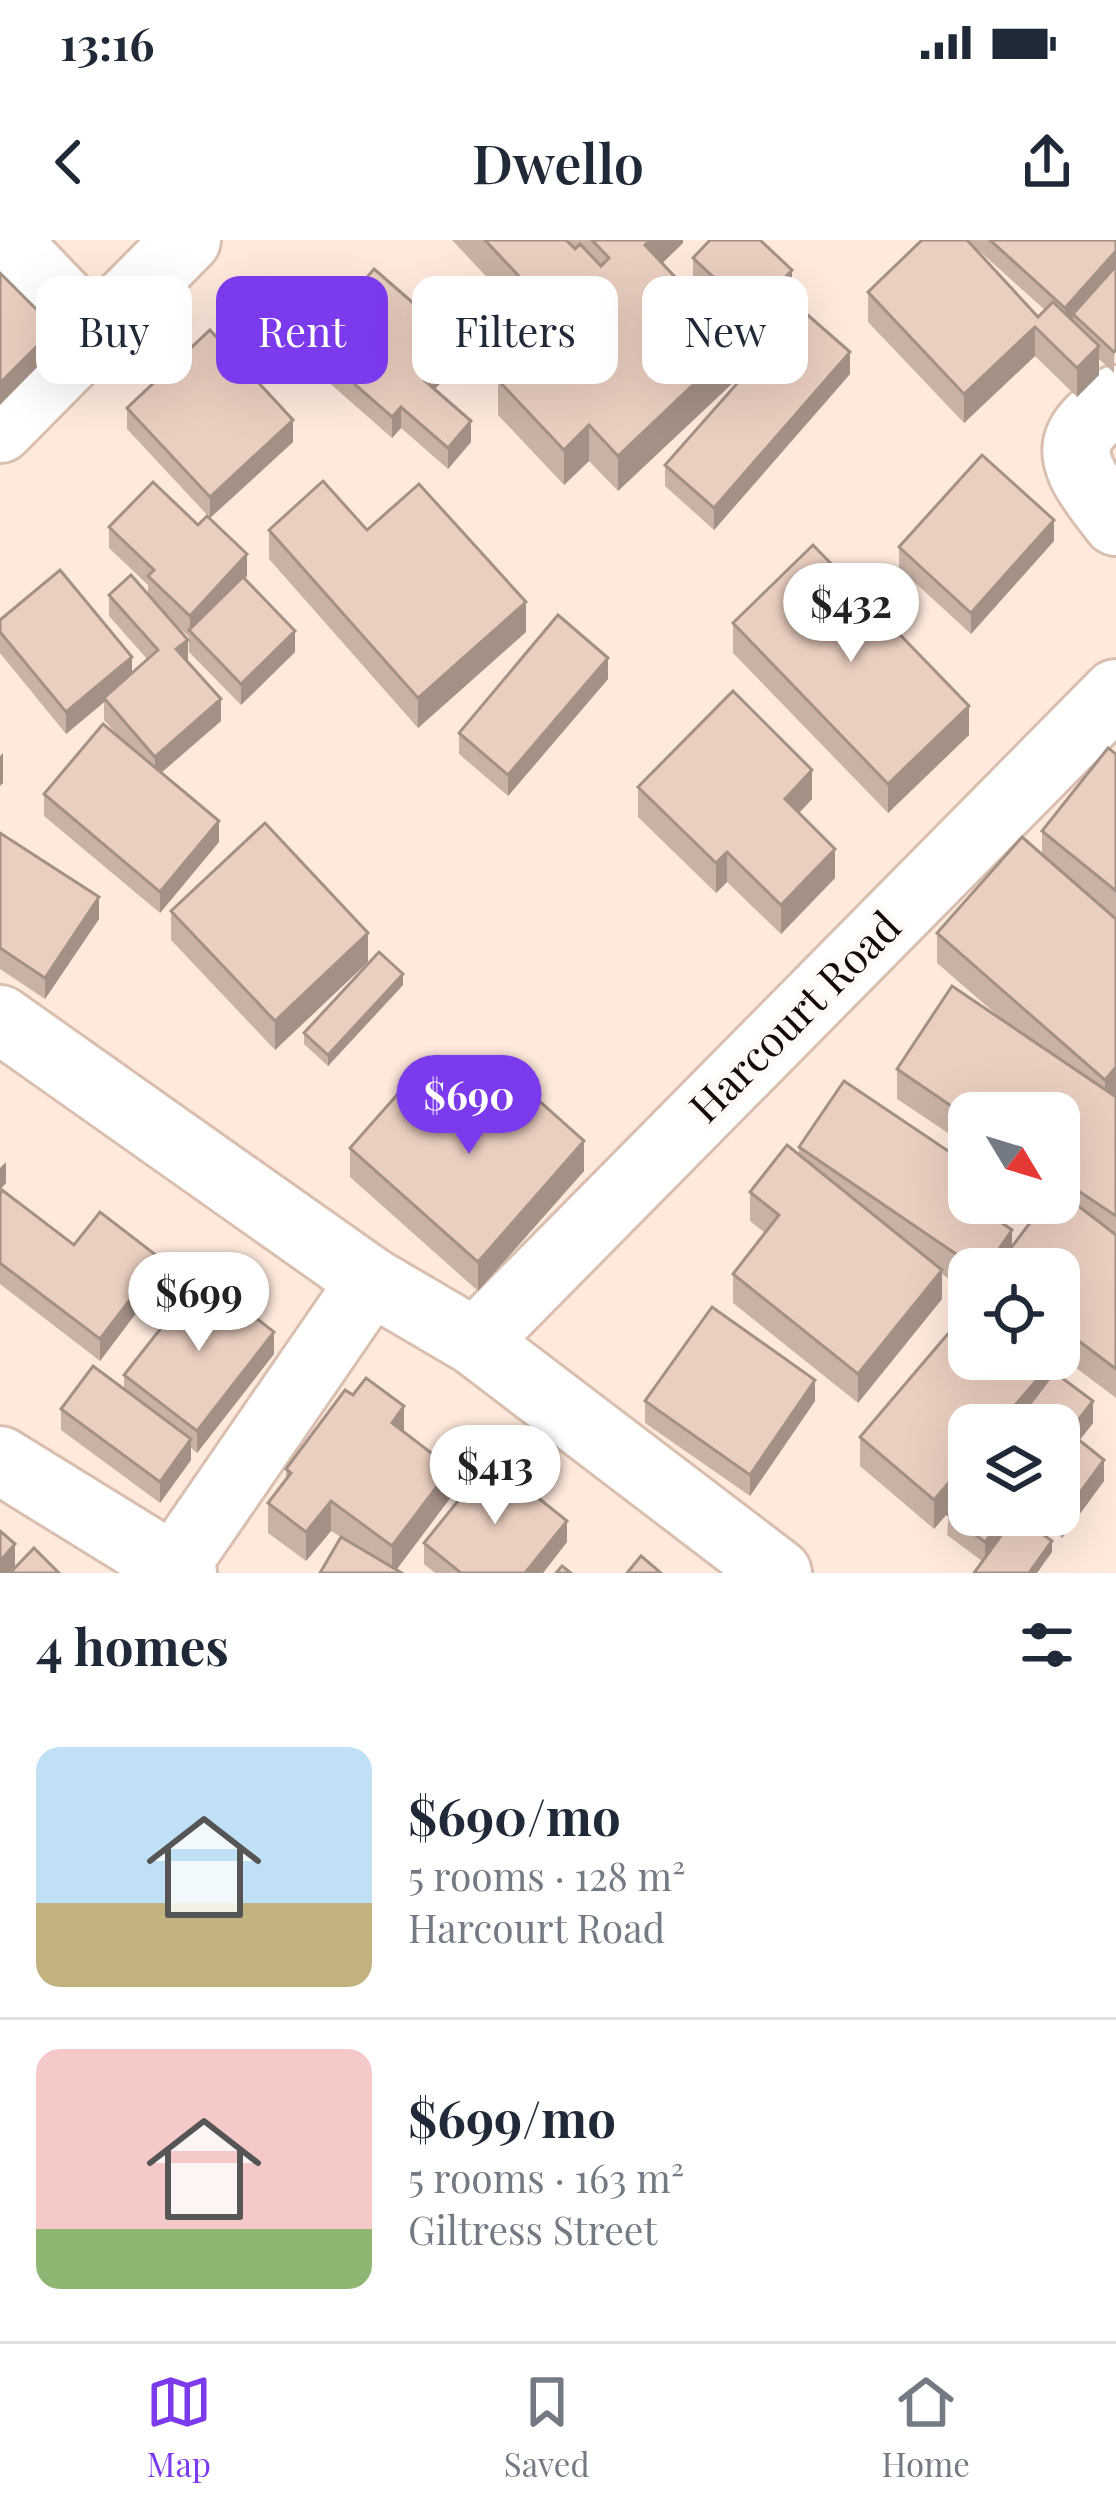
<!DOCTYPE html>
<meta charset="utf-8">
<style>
body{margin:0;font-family:"Playfair Display",serif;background:#f2f2f3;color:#1f2937;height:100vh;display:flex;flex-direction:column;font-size:45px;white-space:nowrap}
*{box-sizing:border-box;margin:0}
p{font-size:39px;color:#747a83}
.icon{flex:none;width:66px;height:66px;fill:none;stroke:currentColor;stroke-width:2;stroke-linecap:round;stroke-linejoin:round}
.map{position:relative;height:1333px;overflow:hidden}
.panel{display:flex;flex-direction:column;background:#fff;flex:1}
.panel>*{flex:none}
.hud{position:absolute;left:36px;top:36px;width:1044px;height:108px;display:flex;gap:24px}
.needle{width:78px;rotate:128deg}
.buttons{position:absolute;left:948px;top:852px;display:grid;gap:24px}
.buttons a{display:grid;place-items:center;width:132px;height:132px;border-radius:24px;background:#fff;box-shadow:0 12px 48px #0002;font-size:60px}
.price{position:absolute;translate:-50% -102px;padding:0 27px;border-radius:42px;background:#fff;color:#222;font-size:39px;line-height:78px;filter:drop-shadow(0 3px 6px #0008)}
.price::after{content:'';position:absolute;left:50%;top:72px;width:36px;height:27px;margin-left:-18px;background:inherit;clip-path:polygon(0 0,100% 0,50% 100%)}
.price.on{background:#7c3aed;color:#fff}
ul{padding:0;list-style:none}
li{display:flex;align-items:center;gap:36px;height:300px;padding:0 36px}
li+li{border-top:3px solid #e0e1e3}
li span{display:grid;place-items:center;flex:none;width:336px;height:240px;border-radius:24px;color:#555}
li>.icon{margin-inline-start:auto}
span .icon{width:144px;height:144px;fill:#fffc;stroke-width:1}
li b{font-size:51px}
h2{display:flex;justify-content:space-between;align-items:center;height:144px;padding:0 36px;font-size:51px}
.pill{padding:0 42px;border-radius:24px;background:#fff;box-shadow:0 12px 48px #0002;font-size:42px;line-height:108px}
.pill.on{background:#7c3aed;color:#fff}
.status{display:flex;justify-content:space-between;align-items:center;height:84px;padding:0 60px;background:#fff;direction:ltr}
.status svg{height:33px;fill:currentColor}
header{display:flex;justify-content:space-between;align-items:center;height:156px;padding:0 36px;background:#fff;font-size:54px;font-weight:600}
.tab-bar{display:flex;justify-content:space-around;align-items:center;height:168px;border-top:3px solid #e0e1e3;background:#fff;font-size:33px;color:#747a83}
.tab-bar a{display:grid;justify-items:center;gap:6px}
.tab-bar .on{color:#7c3aed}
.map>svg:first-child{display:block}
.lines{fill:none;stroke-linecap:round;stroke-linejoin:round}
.minor-casing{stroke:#d9bfaf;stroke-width:72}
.minor{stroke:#fff;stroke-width:66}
.wall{fill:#c9b2a5}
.shaded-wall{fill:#a49186}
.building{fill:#eacfc0;stroke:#a49186;stroke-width:3}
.labels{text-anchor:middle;stroke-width:10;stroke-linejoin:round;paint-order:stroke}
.street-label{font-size:42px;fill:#130a06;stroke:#fffaf6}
</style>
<div class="status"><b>13:16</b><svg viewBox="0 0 49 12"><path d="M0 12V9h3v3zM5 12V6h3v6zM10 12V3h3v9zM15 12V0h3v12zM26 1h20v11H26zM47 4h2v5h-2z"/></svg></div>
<header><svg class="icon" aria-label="back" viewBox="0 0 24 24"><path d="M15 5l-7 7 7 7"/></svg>Dwello<svg class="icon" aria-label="share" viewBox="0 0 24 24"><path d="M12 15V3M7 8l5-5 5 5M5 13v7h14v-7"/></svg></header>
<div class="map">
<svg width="1116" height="1333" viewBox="0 0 1116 1333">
<rect width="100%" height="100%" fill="#fee9dc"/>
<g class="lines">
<g class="minor-casing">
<g id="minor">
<polyline points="5,0 93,92"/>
<path d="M 1116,159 C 1105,169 1088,181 1081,194 C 1064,224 1100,259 1116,282"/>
<polyline points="0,189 187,0"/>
<polyline points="0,779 371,1041 475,1102 778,1333"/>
<polyline points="475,1102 1116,453"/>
<polyline points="0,1220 183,1333"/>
<polyline points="170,1333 371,1041"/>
</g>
</g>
<use href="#minor" class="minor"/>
</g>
<g class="wall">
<polygon points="452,0 683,0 683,3 662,23 737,139 618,251 589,221 564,245 498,175 498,140 506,133 491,118 491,82 511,63"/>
<polygon points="967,0 1116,0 1114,133 1099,119 1099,135 1077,157 1035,116 964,183 868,82 868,52 1038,77 1045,70"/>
<polygon points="693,18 792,51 752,95 693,40"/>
<polygon points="309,104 458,124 435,149 471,202 448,229 401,188 392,198 309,125"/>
<polygon points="850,134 714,290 665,246 665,225"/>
<polygon points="127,168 293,202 210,278 127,189"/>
<polygon points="109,287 247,336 245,338 295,412 241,465 189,412 189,397 166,375 187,422 221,481 161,533 219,602 160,673 44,576 44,554 122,500 104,480 104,461 66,494 0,413 0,380 132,434 147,419 109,376 109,355 148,354 148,345 109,308"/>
<polygon points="269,290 367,290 526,392 418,488 269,319"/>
<polygon points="1054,301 971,394 899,328 899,307"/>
<polygon points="733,383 969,495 888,573 733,413"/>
<polygon points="608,439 508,556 459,514 459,493"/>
<polygon points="1116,514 1116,1158 1059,1115 1059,1029 969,1029 969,1053 942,1034 942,1059 858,1163 733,1063 733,1034 765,993 750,981 750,952 799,914 799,907 986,963 983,970 1012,1006 1059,963 1059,873 969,873 969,907 897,859 897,829 1005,782 937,723 937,693 1042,614 1042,591"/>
<polygon points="638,547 812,559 799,573 835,638 781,694 727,642 716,653 638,577"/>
<polygon points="0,593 99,679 45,759 0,729"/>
<polygon points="171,671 368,722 275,810 171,700"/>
<polygon points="403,745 328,826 304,804 304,793"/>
<polygon points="454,877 584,931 478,1051 350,937 350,908"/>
<polygon points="0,954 74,1005 161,1040 100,1121 0,1044"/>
<polygon points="274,1114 197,1213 191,1208 191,1220 160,1263 61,1190 61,1169 124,1149 124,1135"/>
<polygon points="996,1125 1054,1132 1093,1183 1079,1200 1104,1241 1062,1298 1031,1275 1059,1275 969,1185 1021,1275 1019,1278 1052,1312 982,1321 947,1295 949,1272 934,1289 860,1226 860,1197"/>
<polygon points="645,1161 815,1161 750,1256 645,1183"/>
<polygon points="404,1193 451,1257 396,1330 331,1291 306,1321 268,1293 268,1263 286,1240 286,1229"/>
<polygon points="567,1302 543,1333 435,1333 424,1324 424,1303"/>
</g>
<g class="shaded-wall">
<polygon points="650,0 683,0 683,3 645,40 645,5"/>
<polygon points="1116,11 1116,33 1073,74 1073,80 1065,89 1065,68"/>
<polygon points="792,30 792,51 752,95 752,73"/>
<polygon points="1035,87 1035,116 964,183 964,154"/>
<polygon points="55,88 55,109 0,165 0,143"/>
<polygon points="458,102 458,124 424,161 424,140"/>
<polygon points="737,103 737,139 618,251 618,216"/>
<polygon points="1099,106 1099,135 1077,157 1077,128"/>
<polygon points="850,112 850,134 714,290 714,268"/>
<polygon points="401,167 401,188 392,198 392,177"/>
<polygon points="293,180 293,202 210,278 210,257"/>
<polygon points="471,181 471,202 448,229 448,208"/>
<polygon points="589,185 589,221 564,245 564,210"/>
<polygon points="1054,280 1054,301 971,394 971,373"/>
<polygon points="247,314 247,336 192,394 190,391 190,376"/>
<polygon points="526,362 526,392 418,488 418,458"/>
<polygon points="295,391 295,412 241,465 241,444"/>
<polygon points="188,400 188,421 176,409"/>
<polygon points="132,417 132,439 66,494 66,472"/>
<polygon points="608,418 608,439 508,556 508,535"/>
<polygon points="221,459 221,481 155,538 155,517"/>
<polygon points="969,466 969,495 888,573 888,544"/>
<polygon points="3,513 3,543 0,546 0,516"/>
<polygon points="812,530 812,559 785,588 785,559"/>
<polygon points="219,581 219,602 160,673 160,652"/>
<polygon points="835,609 835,638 781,694 781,665"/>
<polygon points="727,612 727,642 716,653 716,623"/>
<polygon points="99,657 99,679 45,759 45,738"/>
<polygon points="368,693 368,722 275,810 275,781"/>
<polygon points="403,734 403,745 328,826 328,815"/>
<polygon points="1116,827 1116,856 1105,870 1105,840"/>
<polygon points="584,901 584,931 478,1051 478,1022"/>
<polygon points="6,922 6,943 0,950 0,928"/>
<polygon points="1012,990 1012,1019 1005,1029 985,1029"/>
<polygon points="161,1019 161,1040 100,1121 100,1099"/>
<polygon points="942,1030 942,1059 858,1163 858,1134"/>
<polygon points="274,1092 274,1114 197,1213 197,1191"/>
<polygon points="1054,1120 1054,1149 1023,1185 998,1185"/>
<polygon points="815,1140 815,1161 750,1256 750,1235"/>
<polygon points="1093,1161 1093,1183 1069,1214 1069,1192"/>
<polygon points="404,1166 404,1196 392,1183"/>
<polygon points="191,1199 191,1220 160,1263 160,1242"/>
<polygon points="969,1219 969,1248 934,1289 934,1260"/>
<polygon points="1104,1220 1104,1241 1062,1298 1062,1277"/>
<polygon points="451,1228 451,1257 394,1333 392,1333 392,1306"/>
<polygon points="331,1261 331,1291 306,1321 306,1292"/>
<polygon points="1005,1275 1021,1275 985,1323 985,1302"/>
<polygon points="567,1281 567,1302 543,1333 525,1333"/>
<polygon points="1052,1301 1052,1312 1037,1333 1029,1333"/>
<polygon points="15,1304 15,1326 8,1333 0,1333 0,1321"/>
</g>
<g class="building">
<polygon points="485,0 566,0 575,9 580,4 601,26 609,18 592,0 650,0 645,5 737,103 618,216 589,185 564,210 498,140 523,117 491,82 529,47"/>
<polygon points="710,0 760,0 792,30 752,73 693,18"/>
<polygon points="922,0 967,0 1038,77 1053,62 1099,106 1077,128 1035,87 964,154 868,52"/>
<polygon points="990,0 1116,0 1116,11 1065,68"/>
<polygon points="1116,26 1116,110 1114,112 1073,74"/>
<polygon points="374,29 458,102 424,140 471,181 448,208 401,167 392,177 309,104"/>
<polygon points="0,33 55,88 0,143"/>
<polygon points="802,70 850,112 714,268 665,225"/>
<polygon points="210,90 293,180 210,257 127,168"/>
<polygon points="982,215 1054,280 971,373 899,307"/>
<polygon points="323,241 367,290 419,244 526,362 418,458 269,290"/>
<polygon points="153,242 198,285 207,276 247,314 190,376 148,336 154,330 109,287"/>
<polygon points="813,305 969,466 888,544 733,383"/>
<polygon points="60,330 132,417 66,472 0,392 0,380"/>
<polygon points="131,335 188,400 176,409 221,459 155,517 104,458 158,410 109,355"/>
<polygon points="243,337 295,391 241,444 189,390"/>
<polygon points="558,375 608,418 508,535 459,493"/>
<polygon points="733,451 812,530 785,559 835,609 781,665 727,612 716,623 638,547"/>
<polygon points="103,484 219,581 160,652 44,554"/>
<polygon points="1108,508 1116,514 1116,651 1042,591"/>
<polygon points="265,583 368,693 275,781 171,671"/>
<polygon points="0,593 99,657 45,738 0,708"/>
<polygon points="1022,597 1116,679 1116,827 1105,840 937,693"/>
<polygon points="379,712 403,734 328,815 304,793"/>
<polygon points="952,746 1116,857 1116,976 1059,938 1059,873 969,873 969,878 897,829"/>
<polygon points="500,826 584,901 478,1022 350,908 411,839 454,877"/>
<polygon points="844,841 969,925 969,963 973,963 1012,990 985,1029 978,1029 799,907"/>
<polygon points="787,905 942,1030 858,1134 733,1034 779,975 750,952"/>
<polygon points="2,950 74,1005 100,972 161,1019 100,1099 0,1023 0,954"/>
<polygon points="1059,951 1116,995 1116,1129 1059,1086 1059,1029 995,1029 1045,963 1059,963"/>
<polygon points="202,1036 274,1092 197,1191 124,1135"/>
<polygon points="712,1067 815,1140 750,1235 645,1161"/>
<polygon points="953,1088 969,1102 969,1119 989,1119 996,1125 1001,1119 1054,1120 998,1185 969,1185 969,1219 934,1260 860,1197"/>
<polygon points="93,1126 191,1199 160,1242 61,1169"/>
<polygon points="1054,1132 1093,1161 1069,1192 1104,1220 1062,1277 1059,1275 1059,1185 1014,1185"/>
<polygon points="366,1138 404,1166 392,1183 451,1228 392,1306 331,1261 306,1292 268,1263 291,1233 286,1229 345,1150 353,1155"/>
<polygon points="491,1220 567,1281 525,1333 461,1333 424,1303"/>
<polygon points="969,1245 969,1275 1005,1275 985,1302 947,1274"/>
<polygon points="1016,1275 1052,1301 1029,1333 974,1333"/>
<polygon points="0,1291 15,1304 0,1321"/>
<polygon points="341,1297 402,1333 320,1333"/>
<polygon points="34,1308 59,1333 10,1333"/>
<polygon points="641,1316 661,1333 627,1333"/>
<polygon points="562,1326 571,1333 556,1333"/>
</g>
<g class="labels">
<g class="street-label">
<text transform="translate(795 777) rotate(-45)" y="15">Harcourt Road</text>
</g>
</g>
</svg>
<div class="buttons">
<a><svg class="needle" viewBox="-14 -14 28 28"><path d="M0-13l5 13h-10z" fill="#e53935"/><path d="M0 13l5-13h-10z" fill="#747a83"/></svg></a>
<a><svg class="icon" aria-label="locate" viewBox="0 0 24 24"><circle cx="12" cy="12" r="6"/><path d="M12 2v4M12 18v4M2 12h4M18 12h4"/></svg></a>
<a><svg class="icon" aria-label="layers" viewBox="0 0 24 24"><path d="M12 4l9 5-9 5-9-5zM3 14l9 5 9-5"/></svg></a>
</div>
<b class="price" style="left:851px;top:425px">$432</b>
<b class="price on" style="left:469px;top:917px">$690</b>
<b class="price" style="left:199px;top:1114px">$699</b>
<b class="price" style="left:495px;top:1287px">$413</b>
<div class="hud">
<a class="pill">Buy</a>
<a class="pill on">Rent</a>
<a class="pill">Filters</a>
<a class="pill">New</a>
</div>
</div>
<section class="panel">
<h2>4 homes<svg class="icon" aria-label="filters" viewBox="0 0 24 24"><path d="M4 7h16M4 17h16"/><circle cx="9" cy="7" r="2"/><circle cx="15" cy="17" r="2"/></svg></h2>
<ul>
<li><span style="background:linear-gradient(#bfe0f5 65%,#c2b280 0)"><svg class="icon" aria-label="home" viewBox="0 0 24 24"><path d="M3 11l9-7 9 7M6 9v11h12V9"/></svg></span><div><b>$690/mo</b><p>5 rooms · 128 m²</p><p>Harcourt Road</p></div></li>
<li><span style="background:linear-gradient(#f6c9c9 75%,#8fb573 0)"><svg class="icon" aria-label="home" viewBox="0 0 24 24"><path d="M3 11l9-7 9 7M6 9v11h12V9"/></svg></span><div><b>$699/mo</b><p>5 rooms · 163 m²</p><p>Giltress Street</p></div></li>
</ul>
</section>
<nav class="tab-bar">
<a class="on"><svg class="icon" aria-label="map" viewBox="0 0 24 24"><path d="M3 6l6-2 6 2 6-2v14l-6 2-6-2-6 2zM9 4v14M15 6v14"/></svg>Map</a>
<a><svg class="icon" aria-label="saved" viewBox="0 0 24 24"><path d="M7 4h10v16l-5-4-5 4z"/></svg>Saved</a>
<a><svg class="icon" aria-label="home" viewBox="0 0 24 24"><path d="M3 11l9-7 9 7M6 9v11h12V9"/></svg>Home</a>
</nav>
